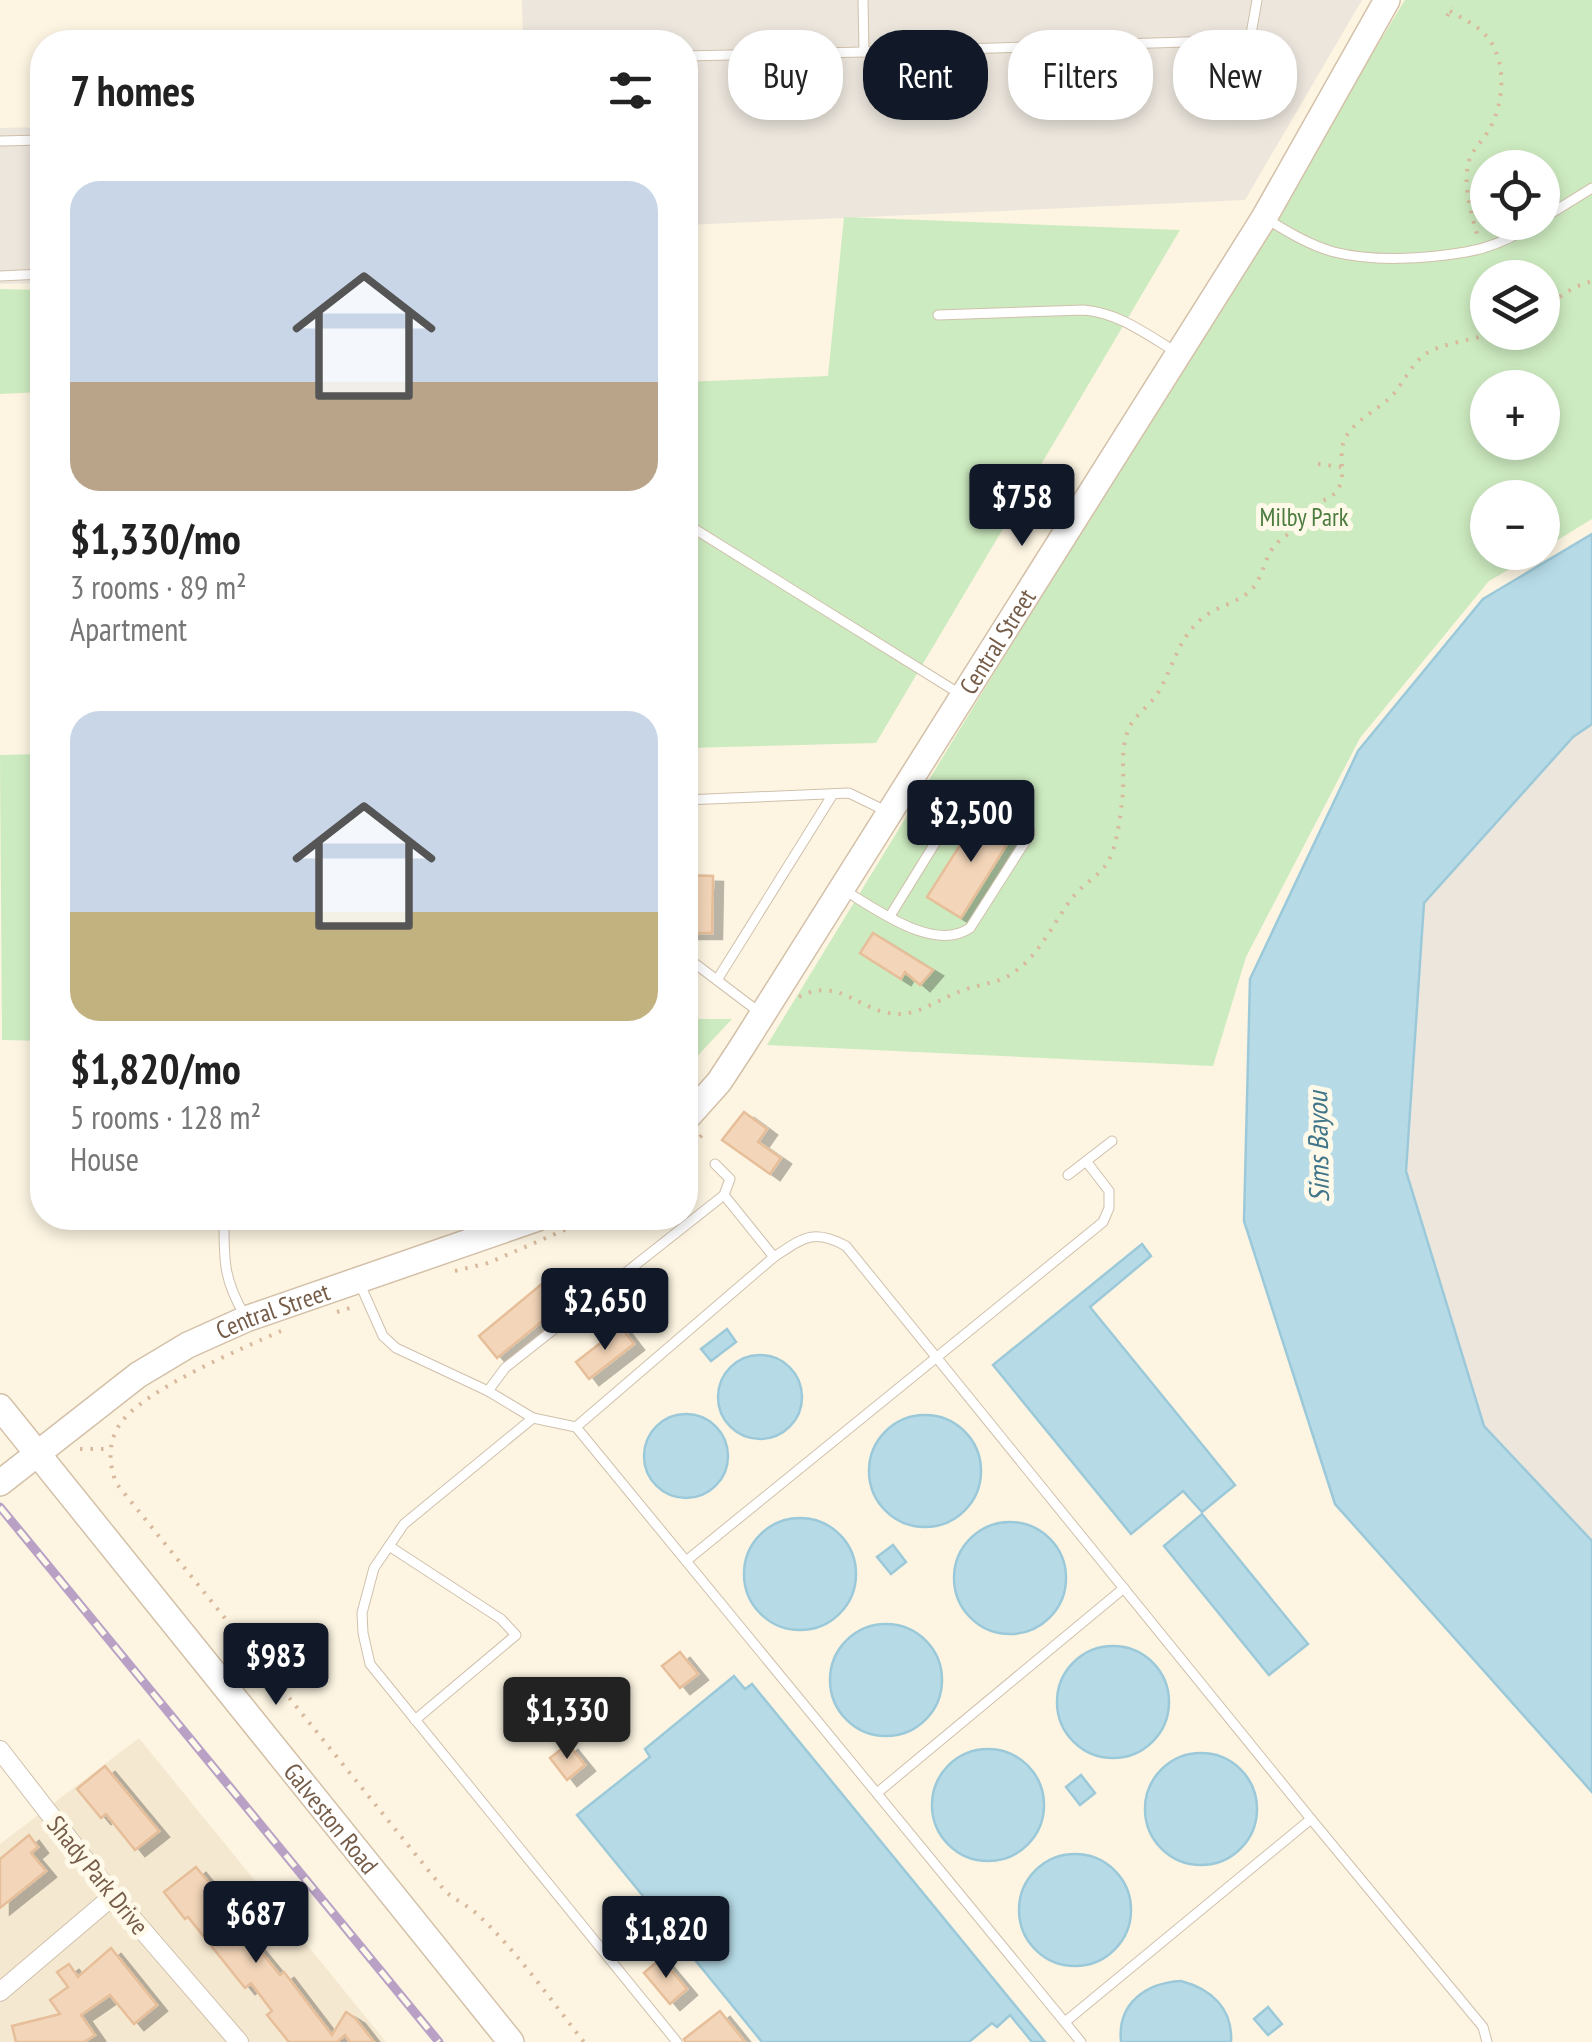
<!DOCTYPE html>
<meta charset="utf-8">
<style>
body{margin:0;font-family:"PT Sans Narrow",sans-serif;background:#f2f2f2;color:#222;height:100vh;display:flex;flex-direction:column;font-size:38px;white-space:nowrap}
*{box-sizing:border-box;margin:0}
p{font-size:32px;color:#767676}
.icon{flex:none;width:55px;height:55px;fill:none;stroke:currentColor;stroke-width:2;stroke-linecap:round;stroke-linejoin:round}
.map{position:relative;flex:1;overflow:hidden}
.drawer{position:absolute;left:30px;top:30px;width:668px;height:1200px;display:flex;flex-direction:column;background:#fff;border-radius:40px;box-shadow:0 5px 15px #0003}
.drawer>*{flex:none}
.hud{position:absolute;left:728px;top:30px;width:712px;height:90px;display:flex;gap:20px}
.buttons{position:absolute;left:1470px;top:150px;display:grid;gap:20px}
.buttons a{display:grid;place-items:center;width:90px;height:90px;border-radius:50%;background:#fff;box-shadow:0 5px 15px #0003;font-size:50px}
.price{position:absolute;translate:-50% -85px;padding:0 22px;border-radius:10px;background:#111827;color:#fff;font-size:32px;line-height:65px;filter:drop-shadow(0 2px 5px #0008)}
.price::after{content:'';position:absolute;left:50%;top:60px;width:30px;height:22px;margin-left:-15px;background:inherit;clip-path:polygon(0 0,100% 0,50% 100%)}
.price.active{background:#222;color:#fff}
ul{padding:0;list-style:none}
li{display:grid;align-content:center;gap:20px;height:530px;padding:0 40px}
li span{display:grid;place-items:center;height:310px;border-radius:30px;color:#555}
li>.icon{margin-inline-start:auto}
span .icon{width:180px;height:180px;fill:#fffc;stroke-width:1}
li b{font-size:42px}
h2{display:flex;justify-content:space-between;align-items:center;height:120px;padding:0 40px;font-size:42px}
.tag{padding:0 35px;border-radius:40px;background:#fff;box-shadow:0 5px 15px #0003;font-size:35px;line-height:90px}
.tag.active{background:#111827;color:#fff}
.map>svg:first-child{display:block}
.residential{fill:#f5e8d0}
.industrial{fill:#ece6dd}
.green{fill:#cdebc0;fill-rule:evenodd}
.water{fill:#b6dbe7;stroke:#9cc9d9;stroke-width:2.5}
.building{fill:#f3d6b9;stroke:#e6be99;stroke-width:2.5;filter:url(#shadow)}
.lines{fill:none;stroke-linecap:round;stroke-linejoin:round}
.lane-casing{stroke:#d0c0ac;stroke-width:11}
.street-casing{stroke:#d0c0ac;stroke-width:20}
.secondary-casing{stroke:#d4c0a8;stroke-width:28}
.path{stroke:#d8b99c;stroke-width:4;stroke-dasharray:2.5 8;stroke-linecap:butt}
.lane{stroke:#fff;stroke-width:9}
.street{stroke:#fff;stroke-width:18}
.secondary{stroke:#fff;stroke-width:25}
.rail-casing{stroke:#b9a1c6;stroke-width:9}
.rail{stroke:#fff9e9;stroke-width:5;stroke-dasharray:15;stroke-linecap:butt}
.labels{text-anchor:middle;stroke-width:10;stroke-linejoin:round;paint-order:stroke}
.park-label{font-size:25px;fill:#4c7c3f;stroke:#fff9e9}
.street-label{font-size:25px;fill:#755c48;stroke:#fff9e9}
.water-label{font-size:28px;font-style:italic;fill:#41768a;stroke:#fff9e9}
</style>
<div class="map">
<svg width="1592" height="2042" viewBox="0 0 1592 2042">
<defs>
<filter id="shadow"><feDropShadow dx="10" dy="6" stdDeviation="0" flood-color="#0004"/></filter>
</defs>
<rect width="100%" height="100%" fill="#fdf5e2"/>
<polygon class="residential" points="139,1738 386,2042 0,2042 0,1844"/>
<g class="industrial">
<polygon points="522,0 1362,0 1245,200 685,225 685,42 523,42"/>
<polygon points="42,127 42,283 0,284 0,128"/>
<polygon points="1592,724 1592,1541 1484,1426 1406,1171 1424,903 1573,737"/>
</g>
<g class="green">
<path d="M 1405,0 L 1592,0 L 1592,519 L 1543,549 L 1542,498 L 1488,498 L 1488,552 L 1537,553 L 1489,581 L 1360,738 L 1246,957 L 1213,1066 L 767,1045 ZM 1488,168 L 1542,168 L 1542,222 L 1488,222 ZM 1488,278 L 1542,278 L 1542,332 L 1488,332 ZM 1488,388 L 1542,388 L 1542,442 L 1488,442 Z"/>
<polygon points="844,217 1180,230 876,743 685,748 685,382 828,376"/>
<polygon points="0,289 42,290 42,392 0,394"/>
<polygon points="42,754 42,1041 2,1040 0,755"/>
<polygon points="685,1019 732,1019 689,1065 685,1066"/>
</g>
<g class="water">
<polygon points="1592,534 1592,724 1573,737 1424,903 1406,1171 1484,1426 1592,1541 1592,1792 1335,1504 1244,1221 1250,979 1358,751 1483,599"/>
<polygon points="1142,1244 1151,1256 1090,1307 1235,1485 1202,1512 1183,1491 1131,1534 993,1365"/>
<polygon points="727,1329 736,1342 711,1361 701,1349"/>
<circle cx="760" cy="1397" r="42"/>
<circle cx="686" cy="1456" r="42"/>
<circle cx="925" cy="1471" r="56"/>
<polygon points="1202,1514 1308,1644 1269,1675 1164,1546"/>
<circle cx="800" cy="1574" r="56"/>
<circle cx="1010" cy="1578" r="56"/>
<polygon points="893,1545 906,1562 891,1574 877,1557"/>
<circle cx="886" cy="1680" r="56"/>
<circle cx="1113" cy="1702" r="56"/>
<polygon points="734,1676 745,1689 752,1684 1045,2042 1032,2042 1010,2015 997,2027 992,2023 969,2042 762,2042 577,1815 650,1757 645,1749"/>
<circle cx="988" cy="1805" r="56"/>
<circle cx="1201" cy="1809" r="56"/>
<polygon points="1081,1775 1095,1793 1080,1805 1066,1787"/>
<circle cx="1075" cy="1910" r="56"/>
<path d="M 1181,1981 C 1211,1989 1233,2008 1231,2042 L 1121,2042 C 1117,2003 1146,1983 1181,1981 Z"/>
<polygon points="1268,2007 1282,2024 1268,2035 1254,2019"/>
</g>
<g class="building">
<polygon points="981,812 1014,833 961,918 927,897"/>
<polygon points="685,875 713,876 712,933 685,933"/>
<polygon points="873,933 933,970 920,985 905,972 901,979 860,953"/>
<polygon points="744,1112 767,1129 758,1142 781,1158 770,1174 722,1140"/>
<polygon points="549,1278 568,1300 497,1358 479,1336"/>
<polygon points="621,1327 634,1344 589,1379 576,1362"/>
<polygon points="680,1652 698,1674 680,1688 662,1666"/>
<polygon points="568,1744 585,1765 567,1780 550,1758"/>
<polygon points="105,1766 159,1831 135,1850 106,1814 101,1818 77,1789"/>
<polygon points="29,1835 38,1847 31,1853 46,1871 0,1908 0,1859"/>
<polygon points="196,1867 218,1894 214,1897 251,1943 253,1942 280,1975 284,1972 332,2035 346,2012 355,2018 374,2042 350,2042 345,2035 337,2042 289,2042 267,2015 272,2011 251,1983 245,1988 188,1917 185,1919 164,1892"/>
<polygon points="111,1948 157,2005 134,2024 110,1995 81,2015 95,2035 84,2042 16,2042 12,2026 60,2014 50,2000 68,1987 57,1972 69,1964 78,1977"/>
<polygon points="661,1958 687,1989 670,2004 644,1973"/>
<polygon points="720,2011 745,2042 685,2042 684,2039"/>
</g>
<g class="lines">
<g class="lane-casing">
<g id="lane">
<polyline points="863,0 864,52 1250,40 1257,0"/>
<polyline points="685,56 864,52"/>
<polyline points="0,141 42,140"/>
<path d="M 1265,218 C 1286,231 1309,245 1334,252 C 1374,262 1425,259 1466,252 C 1490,248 1516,236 1537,222"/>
<polyline points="1542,219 1592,188"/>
<polyline points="0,276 42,274"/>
<path d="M 938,315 L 1084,310 C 1119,313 1146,334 1176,352"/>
<polyline points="685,523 960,694"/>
<polyline points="685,800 849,793 888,812"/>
<path d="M 844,890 C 876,909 934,953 970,928 L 1030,834 L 1028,822 L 979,791 L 966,793 L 890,916"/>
<polyline points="685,956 759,1012"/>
<polyline points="717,980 833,794"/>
<polyline points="1068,1175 1112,1141"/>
<polyline points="724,1195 774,1257"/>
<path d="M 224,1218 C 224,1260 223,1279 245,1316"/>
<polyline points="359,1282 383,1336 396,1348 488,1391 505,1368 724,1195 730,1179 715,1164"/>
<path d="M 488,1391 L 533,1418 L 576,1427 L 774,1257 C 803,1238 813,1228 846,1246 L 1311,1819 L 1065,2022"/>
<polyline points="533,1418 404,1524 374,1568 362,1613 363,1633 370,1664 677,2042"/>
<polyline points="576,1427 1081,2042"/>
<polyline points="389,1546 501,1619 516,1635 415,1720"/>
<polyline points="686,1561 1103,1222 1109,1208 1109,1191 1086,1161"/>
<polyline points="877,1793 1124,1588"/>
<polyline points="1311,1819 1483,2027 1487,2042"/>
</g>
</g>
<g class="street-casing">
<g id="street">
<polyline points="0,1750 113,1896 239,2042"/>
<polyline points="0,1992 113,1896"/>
</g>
</g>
<g class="secondary-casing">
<g id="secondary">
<path id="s1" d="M 685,1120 L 719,1082 L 742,1047 L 1264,218 L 1387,0"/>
<path id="s2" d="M 0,1407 L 511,2042"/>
<path id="s3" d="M 0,1483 L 138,1375 L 188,1345 L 246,1319 L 538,1218"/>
</g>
</g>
<g class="path">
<path d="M 1450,11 C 1463,19 1479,26 1488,38 C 1507,62 1504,103 1490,128 C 1484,140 1473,148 1469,161 C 1462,185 1472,215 1478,238"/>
<polyline points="1447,16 1453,7"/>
<polyline points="1542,308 1575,287 1592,281"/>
<polyline points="1318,464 1341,467"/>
<path d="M 799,997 C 840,975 859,1013 898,1014 C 917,1015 942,998 961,991 C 981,983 1000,984 1017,970 C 1041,952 1054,922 1072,898 C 1083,884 1101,875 1109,860 C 1117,844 1120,819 1122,801 C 1126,775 1118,751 1130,726 C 1137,713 1151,705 1159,691 C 1173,667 1178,640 1200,620 C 1215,606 1238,604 1252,589 C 1264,576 1264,556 1277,543 C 1284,536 1294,531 1301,524 C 1307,519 1308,512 1314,506 C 1322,500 1333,498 1338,489 C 1346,476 1339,459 1343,444 C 1350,422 1375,412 1391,397 C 1403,384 1410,366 1424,355 C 1440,343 1475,340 1496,332"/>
<polyline points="685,1152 703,1134"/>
<polyline points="455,1271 488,1263 592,1218"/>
<polyline points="337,1312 356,1306"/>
<path d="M 281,1331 C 241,1349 143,1390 120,1424 C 107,1444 109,1463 116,1483 L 445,1891 C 455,1900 467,1905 477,1914 C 517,1951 550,1999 584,2042"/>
<polyline points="80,1449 110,1449"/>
</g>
<use href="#lane" class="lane"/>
<use href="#street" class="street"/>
<use href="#secondary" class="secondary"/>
<g class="rail-casing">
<polyline id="rail" points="0,1507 439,2042"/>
</g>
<use href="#rail" class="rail"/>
</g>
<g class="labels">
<g class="park-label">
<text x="1304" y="526">Milby Park</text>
</g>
<g class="street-label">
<text dy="9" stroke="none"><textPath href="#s1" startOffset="572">Central Street</textPath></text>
<text dy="9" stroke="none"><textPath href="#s3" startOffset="325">Central Street</textPath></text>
<text dy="9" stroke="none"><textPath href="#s2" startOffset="528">Galveston Road</textPath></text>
<text transform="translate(98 1875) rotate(51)" y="9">Shady Park Drive</text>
</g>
<g class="water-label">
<text transform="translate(1318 1147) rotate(-91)" y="10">Sims Bayou</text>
</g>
</g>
</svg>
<div class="buttons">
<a><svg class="icon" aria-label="locate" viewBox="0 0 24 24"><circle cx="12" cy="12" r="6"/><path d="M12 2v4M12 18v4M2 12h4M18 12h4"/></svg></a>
<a><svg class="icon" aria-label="layers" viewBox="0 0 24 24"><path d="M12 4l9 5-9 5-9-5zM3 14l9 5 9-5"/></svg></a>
<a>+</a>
<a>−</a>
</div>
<b class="price" style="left:1022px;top:549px">$758</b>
<b class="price" style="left:971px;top:865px">$2,500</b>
<b class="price" style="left:605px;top:1353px">$2,650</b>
<b class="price" style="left:276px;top:1708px">$983</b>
<b class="price active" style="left:567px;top:1762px">$1,330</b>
<b class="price" style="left:256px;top:1966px">$687</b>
<b class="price" style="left:666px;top:1981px">$1,820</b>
<div class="hud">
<a class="tag">Buy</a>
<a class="tag active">Rent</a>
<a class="tag">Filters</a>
<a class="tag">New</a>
</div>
<section class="drawer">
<h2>7 homes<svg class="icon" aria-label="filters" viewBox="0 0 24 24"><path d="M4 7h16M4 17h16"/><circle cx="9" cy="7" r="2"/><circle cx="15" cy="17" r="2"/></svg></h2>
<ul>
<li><span style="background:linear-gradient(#c9d6e8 65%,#b9a48a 0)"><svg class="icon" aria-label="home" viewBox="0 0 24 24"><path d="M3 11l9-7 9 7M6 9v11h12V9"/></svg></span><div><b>$1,330/mo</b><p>3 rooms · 89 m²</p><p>Apartment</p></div></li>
<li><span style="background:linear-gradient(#c9d6e8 65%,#c2b280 0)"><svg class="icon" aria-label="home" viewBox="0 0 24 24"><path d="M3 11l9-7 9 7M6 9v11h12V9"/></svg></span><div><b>$1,820/mo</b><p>5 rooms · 128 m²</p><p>House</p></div></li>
</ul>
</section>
</div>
